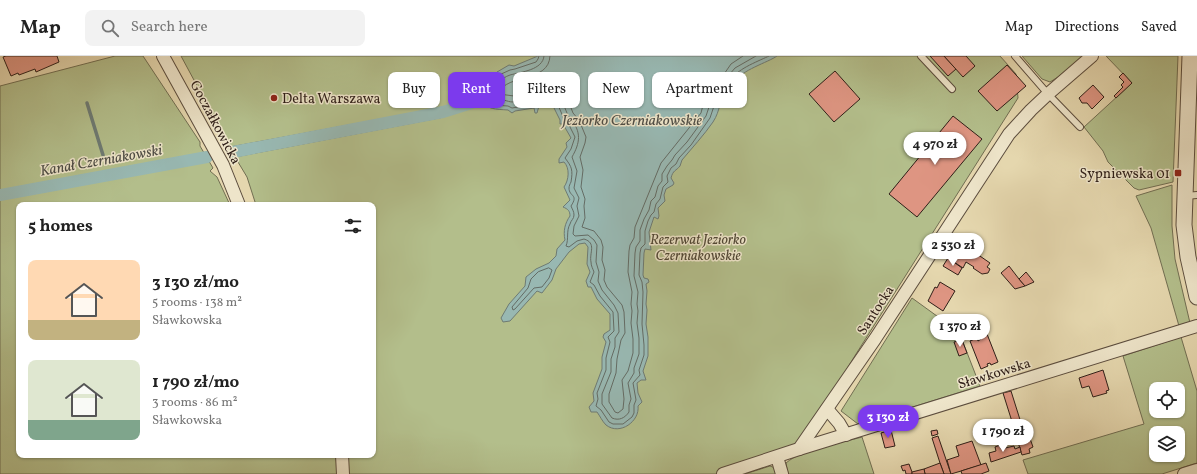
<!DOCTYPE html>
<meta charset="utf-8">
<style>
body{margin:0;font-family:Vollkorn,serif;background:#f2f2f2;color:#222;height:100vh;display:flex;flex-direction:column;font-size:15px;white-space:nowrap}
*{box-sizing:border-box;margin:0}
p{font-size:13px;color:#767676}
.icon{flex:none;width:22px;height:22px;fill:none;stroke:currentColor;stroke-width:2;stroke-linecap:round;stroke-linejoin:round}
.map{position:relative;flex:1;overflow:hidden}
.sheet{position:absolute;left:16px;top:146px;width:360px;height:256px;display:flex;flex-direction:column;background:#fff;border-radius:8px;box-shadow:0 1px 3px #0004}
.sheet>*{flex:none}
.top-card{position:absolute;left:388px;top:16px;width:380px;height:36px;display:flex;gap:8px}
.controls{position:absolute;left:1149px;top:326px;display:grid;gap:8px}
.controls a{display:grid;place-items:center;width:36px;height:36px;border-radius:8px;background:#fff;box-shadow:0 1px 3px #0004;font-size:20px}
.price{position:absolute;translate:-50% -34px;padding:0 9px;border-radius:14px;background:#fff;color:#222;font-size:13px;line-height:26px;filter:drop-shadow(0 1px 2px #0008)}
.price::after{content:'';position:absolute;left:50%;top:24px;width:12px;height:9px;margin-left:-6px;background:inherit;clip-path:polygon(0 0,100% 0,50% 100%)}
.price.on{background:#7c3aed;color:#fff}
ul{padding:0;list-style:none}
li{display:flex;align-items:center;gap:12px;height:100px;padding:0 12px}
li span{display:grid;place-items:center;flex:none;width:112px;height:80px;border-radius:8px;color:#555}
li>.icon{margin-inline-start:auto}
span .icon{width:48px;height:48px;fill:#fffc;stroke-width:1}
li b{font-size:17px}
h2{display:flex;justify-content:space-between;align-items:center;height:48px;padding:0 12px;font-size:17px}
.tag{padding:0 14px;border-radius:8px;background:#fff;box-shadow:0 1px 3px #0004;font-size:14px;line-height:36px}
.tag.on{background:#7c3aed;color:#fff}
header{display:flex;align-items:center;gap:24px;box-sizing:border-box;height:56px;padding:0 20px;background:#fff;border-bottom:1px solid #e0e0e0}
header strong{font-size:19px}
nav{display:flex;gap:22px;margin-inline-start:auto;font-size:14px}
.search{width:280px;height:36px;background:#f2f2f2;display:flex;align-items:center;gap:10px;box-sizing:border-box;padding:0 14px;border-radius:8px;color:#767676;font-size:15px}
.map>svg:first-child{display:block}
.green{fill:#b3be8b;stroke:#716e52;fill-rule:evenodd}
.water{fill:#98b8b2;stroke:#6e7b74}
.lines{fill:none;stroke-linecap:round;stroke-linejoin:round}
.shore{stroke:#646c65;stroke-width:1}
.stream{stroke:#6e7b74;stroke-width:3.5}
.canal{stroke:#98b8b2;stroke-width:12}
.building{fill:#de9582;stroke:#2f1f18}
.service-casing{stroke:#5c4d3e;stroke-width:8}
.minor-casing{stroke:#5c4d3e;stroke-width:14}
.tertiary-casing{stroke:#5c4d3e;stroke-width:17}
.service{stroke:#eee5ca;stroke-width:6}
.minor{stroke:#eee5ca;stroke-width:12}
.tertiary{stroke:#eee5ca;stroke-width:15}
.poi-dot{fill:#8f2418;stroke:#eee5ca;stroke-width:1.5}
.labels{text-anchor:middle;stroke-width:3;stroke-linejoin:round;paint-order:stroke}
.poi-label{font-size:14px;fill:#2f1f18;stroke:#eee5ca;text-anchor:start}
.street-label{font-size:14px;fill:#2f1f18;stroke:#eee5ca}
.park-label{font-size:14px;font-style:italic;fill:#504735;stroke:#eee5ca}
.water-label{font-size:15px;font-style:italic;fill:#4e4d46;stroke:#eee5ca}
</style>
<header>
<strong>Map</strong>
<div class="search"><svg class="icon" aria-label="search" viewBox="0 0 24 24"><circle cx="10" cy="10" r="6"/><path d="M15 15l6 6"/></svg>Search here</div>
<nav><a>Map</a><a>Directions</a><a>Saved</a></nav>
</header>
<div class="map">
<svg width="1197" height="418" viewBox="0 0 1197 418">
<rect width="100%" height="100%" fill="#e5d7ae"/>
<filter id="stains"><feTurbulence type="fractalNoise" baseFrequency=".005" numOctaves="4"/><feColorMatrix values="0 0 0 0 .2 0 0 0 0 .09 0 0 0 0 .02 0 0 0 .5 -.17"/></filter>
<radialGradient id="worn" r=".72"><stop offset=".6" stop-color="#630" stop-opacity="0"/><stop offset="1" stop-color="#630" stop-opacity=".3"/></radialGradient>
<g class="green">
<polygon points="115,0 143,0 200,86 200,90 213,112 210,115 217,121 230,149 19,149 19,399 338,399 339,418 0,418 0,30"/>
<polygon points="181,0 1000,0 1016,18 1018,42 856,298 804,383 795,395 724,418 347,418 346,399 373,399 373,149 256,149 247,121 235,101 444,61 441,52 230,91"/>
<polygon points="1022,0 1085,0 1058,21 1050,26 1042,23"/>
<polygon points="1106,0 1178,0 1173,126 1139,134 1134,132 1108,106 1103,95 1084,71 1132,27"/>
<polygon points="1172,129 1172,170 1175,203 1190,267 1179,270 1151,172 1136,140"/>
<polygon points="912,242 959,276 980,330 858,368 841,355"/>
<path d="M 1181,281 L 1197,335 L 1197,407 L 1162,418 L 1028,418 L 1023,404 L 1144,368 L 1123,300 ZM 1156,333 L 1178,333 L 1178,355 L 1156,355 ZM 1156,377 L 1178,377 L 1178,399 L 1156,399 Z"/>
<path d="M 862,381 L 874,418 L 788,418 L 786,407 C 802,393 841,387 862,381 Z"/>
<polygon points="770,410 775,412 777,418 745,418"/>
</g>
<path class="water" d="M 538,0 L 777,0 C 769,6 739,15 737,25 C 736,28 737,31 736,35 L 734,36 L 730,33 C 718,44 721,54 713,66 C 704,79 692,92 682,104 C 681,106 681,108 680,110 C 676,115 673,114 671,122 L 674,127 L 673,129 L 666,133 L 664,139 L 665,145 L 658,152 L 659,160 L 658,163 L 654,161 L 649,176 L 651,194 L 645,193 L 644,197 L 643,219 L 644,222 L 648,223 L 649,226 L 646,228 L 647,235 L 646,248 L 647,254 L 646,268 L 648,281 L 648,300 L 643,315 L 646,324 L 641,324 L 637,327 L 638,337 L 642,346 L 638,350 C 640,365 620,380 606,369 C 602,365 600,360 597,356 L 591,356 L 589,351 L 594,345 L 593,337 L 602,313 L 602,301 L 606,286 L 603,281 L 604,278 L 610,274 L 610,258 L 597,243 L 591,231 L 588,231 L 586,225 L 590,216 L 587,208 L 588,191 L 585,187 L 579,188 L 569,196 L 556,213 L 552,224 L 542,237 L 537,235 L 510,265 L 503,266 L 501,262 L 509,248 L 525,230 L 526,221 L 536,213 L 549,207 L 556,200 L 557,193 L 565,184 C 563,175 565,167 570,160 C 570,155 568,153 563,151 L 570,144 L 564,131 C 569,124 570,112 564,106 L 559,107 L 559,103 L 567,91 L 566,87 L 571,82 L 563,68 L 560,68 L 560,64 L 552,48 L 549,47 L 539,50 L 537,57 L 535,57 L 534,52 L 515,55 L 512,57 L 508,54 C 494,53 490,54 478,44 L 478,34 L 497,16 L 509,9 L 514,10 Z"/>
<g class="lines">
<g class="shore">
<path d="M 539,0 L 538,3 L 536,6 L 515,13 L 510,14 L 499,19 L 483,35 L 482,42 L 493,49 L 508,50 L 512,52 L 536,48 L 548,43 L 555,45 L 558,49 L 564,63 L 569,69 L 575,81 L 571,93 L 565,102 C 572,111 573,114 571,126 C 570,128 569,130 569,132 C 569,141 579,138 571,150 C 572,153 574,155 574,159 C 574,163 571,164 570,168 C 566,175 569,183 566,190 L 569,191 L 577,185 L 584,183 C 597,187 589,197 591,206 C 591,210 593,213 594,216 L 590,226 L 594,229 L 600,240 L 613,256 L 614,275 L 608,281 L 610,286 L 606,302 L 606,314 L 597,337 L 598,343 L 596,350 L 601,354 L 609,366 L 613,368 L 623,368 L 632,361 L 634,357 L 634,349 L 636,344 L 633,327 L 640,319 L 639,314 L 644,299 L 644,289 L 642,268 L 643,236 L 642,226 L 639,219 L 640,197 L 641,192 L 645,188 L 645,175 L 648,165 L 651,159 L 654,156 L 656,148 L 660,143 L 663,131 L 668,126 L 667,120 L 671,112 L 676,108 L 679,102 L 691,89 L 710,62 L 714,50 L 721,37 L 727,31 L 732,29 C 733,27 733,24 733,22 C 737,13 761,4 769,0"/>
<path d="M 544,0 C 543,14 521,16 510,19 C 501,22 494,30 488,37 L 487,40 C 492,45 497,44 504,44 C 507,45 510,46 513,46 C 526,47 547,33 558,41 C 565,47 565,56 570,62 C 582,76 580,87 572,101 L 577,115 L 574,132 L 579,142 L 577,150 L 579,160 L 574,170 L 573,178 L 575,180 L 588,179 L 594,184 L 597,189 L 596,206 L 599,216 L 598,225 L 602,234 L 614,249 L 618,257 L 619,276 L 615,282 L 615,291 L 611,303 L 611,316 L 602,338 L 602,348 L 612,362 C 619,365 625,362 629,356 L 629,349 L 631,343 L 628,327 L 634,317 L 634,312 L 639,298 L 639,282 L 637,267 L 638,255 L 637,248 L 638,236 L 634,220 L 635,197 L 636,191 L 640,185 L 640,174 L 644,163 L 649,154 L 651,145 L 655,141 L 658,130 L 662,125 L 662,118 L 667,110 L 672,104 L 675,99 L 687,86 L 706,60 L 710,48 L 716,35 L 727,25 L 729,19 L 735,12 L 756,0"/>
<path d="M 550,0 C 549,27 508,17 498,37 L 499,38 L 514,40 L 550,32 L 560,36 L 568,44 L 573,57 L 579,64 L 586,81 L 585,87 L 580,101 L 583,114 L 581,131 L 585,143 L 584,150 L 585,162 L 582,171 L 594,175 L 601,184 L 603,191 L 602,204 L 605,214 L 604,224 L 607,231 L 622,249 L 624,256 L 625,277 L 621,284 L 617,303 L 616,317 L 609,338 L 609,346 L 615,356 L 618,357 L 623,353 L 624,343 L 622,324 L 628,315 L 633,297 L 633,283 L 631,267 L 632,255 L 631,248 L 632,236 L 628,216 L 629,195 L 630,189 L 634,182 L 635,171 L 661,107 L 701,57 L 704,45 L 712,31 L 722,21 L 731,8 L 743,0"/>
<polygon points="549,212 552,214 549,222 542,231 534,232 515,253 513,254 512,251 528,232 531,223 538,216"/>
</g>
<polyline class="stream" points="87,47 103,99"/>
<g class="canal">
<polyline points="233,96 443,56 494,40"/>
<polyline points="0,139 207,101"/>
</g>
</g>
<g class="building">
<polygon points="6,0 57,0 59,6 36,16 35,13 19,19 18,17 11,20 3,1"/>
<polygon points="930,0 944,0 956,13 948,20"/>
<polygon points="944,0 966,0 975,10 963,21"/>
<polygon points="1007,9 1026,30 997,55 978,35"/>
<polygon points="835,15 860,43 834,66 809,38"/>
<polygon points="1123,17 1132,27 1116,42 1114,40 1123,31 1121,29 1124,26 1119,21"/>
<polygon points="1093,29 1104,41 1092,53 1087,47 1082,47 1079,42"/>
<polygon points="953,60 982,83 917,161 889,138"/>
<polygon points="955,190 969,199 971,202 974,202 977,198 990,207 987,211 990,213 988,217 982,218 973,212 974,211 966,206 963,212 948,202 952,191"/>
<polygon points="948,202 962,212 958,219 943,210"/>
<polygon points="1009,210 1019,223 1025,230 1015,233 1001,217"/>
<polygon points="1026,216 1034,226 1025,230 1019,223"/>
<polygon points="940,226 955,235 943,255 928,245 935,231 937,232"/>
<polygon points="985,277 987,278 998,306 991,309 990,307 987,308 988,310 981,313 970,285 977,282 978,285 981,283 980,279"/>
<polygon points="962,284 967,297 959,300 954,286"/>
<polygon points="1103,314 1109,334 1106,335 1107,337 1093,341 1089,330 1082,332 1079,322"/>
<polygon points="1011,335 1022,370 1014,372 1003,337"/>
<polygon points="1026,369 1028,377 1016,380 1014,372"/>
<polygon points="891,374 895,390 885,392 881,377"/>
<polygon points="937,374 938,378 932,380 931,375"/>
<polygon points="1028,377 1033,391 1029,393 1030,397 1022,399 1016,380"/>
<polygon points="938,380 951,418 944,418 940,407 932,382"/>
<polygon points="972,385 981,409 951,418 947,404 959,400 956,390"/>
<polygon points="1000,389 1001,393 1014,390 1015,393 1020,391 1021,396 991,406 989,397 996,395 995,391"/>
<polygon points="940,407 944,418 924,418 925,418 924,413"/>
<polygon points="986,407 989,415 981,418 962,418 961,415"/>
<polygon points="909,408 912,416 912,418 906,418 905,414 903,415 901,410"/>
<polygon points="924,413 925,418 912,418 912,416"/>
</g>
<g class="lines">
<g class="service-casing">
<g id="service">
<polyline points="921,0 952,33"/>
<polyline points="1015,0 1048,38 1080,71"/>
<polyline points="1185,140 1197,139"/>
</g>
</g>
<g class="minor-casing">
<g id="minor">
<polyline points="163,0 223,109 239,149"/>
<polyline points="827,353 839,367 846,379"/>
<polyline points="799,393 1197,270"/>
<polyline points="342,399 343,418"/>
<polyline points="777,401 782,418"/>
<polyline points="723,418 799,393 875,283 1009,78 1031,54 1048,38 1092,0"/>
<polyline points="1184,418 1197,414"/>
</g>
</g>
<g class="tertiary-casing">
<polyline id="tertiary" points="1190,0 1184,169 1188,201 1197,241"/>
</g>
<use href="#service" class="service"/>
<use href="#minor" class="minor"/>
<use href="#tertiary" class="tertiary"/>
</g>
<g class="poi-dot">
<circle cx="274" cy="42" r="4"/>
<rect x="1174" y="113" width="8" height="8" rx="2"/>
</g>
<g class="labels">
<g class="poi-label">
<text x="282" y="47">Delta Warszawa</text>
<text x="1170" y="122" text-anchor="end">Sypniewska 01</text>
</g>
<g class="street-label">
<text transform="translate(216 66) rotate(62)" y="5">Goczałkowicka</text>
<text transform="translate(875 254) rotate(-57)" y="5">Santocka</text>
<text transform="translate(994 317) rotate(-17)" y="5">Sławkowska</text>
</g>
<g class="park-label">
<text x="698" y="188">Rezerwat Jeziorko<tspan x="698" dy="16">Czerniakowskie</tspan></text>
</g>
<g class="water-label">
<text x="632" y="69">Jeziorko Czerniakowskie</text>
<text transform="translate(101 104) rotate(-10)" y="5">Kanał Czerniakowski</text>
</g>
</g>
<rect width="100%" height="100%" filter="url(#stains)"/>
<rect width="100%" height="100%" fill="url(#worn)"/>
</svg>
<div class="controls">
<a><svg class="icon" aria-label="locate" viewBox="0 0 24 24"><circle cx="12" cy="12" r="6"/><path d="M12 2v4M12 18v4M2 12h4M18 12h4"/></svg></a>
<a><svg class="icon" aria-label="layers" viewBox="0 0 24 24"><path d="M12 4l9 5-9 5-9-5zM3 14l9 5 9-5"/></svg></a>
</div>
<b class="price" style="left:935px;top:110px">4 970 zł</b>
<b class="price" style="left:953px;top:211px">2 530 zł</b>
<b class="price" style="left:960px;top:292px">1 370 zł</b>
<b class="price on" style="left:888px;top:383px">3 130 zł</b>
<b class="price" style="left:1003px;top:397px">1 790 zł</b>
<div class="top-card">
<a class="tag">Buy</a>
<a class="tag on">Rent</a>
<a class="tag">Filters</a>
<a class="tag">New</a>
<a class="tag">Apartment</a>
</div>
<section class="sheet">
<h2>5 homes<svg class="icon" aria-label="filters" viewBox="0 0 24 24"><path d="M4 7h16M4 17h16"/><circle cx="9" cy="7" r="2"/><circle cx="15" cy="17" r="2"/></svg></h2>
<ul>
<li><span style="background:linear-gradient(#ffd9b3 75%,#c2b280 0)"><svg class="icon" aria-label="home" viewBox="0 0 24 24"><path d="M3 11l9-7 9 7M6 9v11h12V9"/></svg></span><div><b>3 130 zł/mo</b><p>5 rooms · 138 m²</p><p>Sławkowska</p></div></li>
<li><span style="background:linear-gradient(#dfe7d0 75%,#7fa58c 0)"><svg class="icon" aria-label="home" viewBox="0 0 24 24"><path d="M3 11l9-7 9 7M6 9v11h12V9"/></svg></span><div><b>1 790 zł/mo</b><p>3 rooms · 86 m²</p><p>Sławkowska</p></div></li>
</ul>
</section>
</div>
